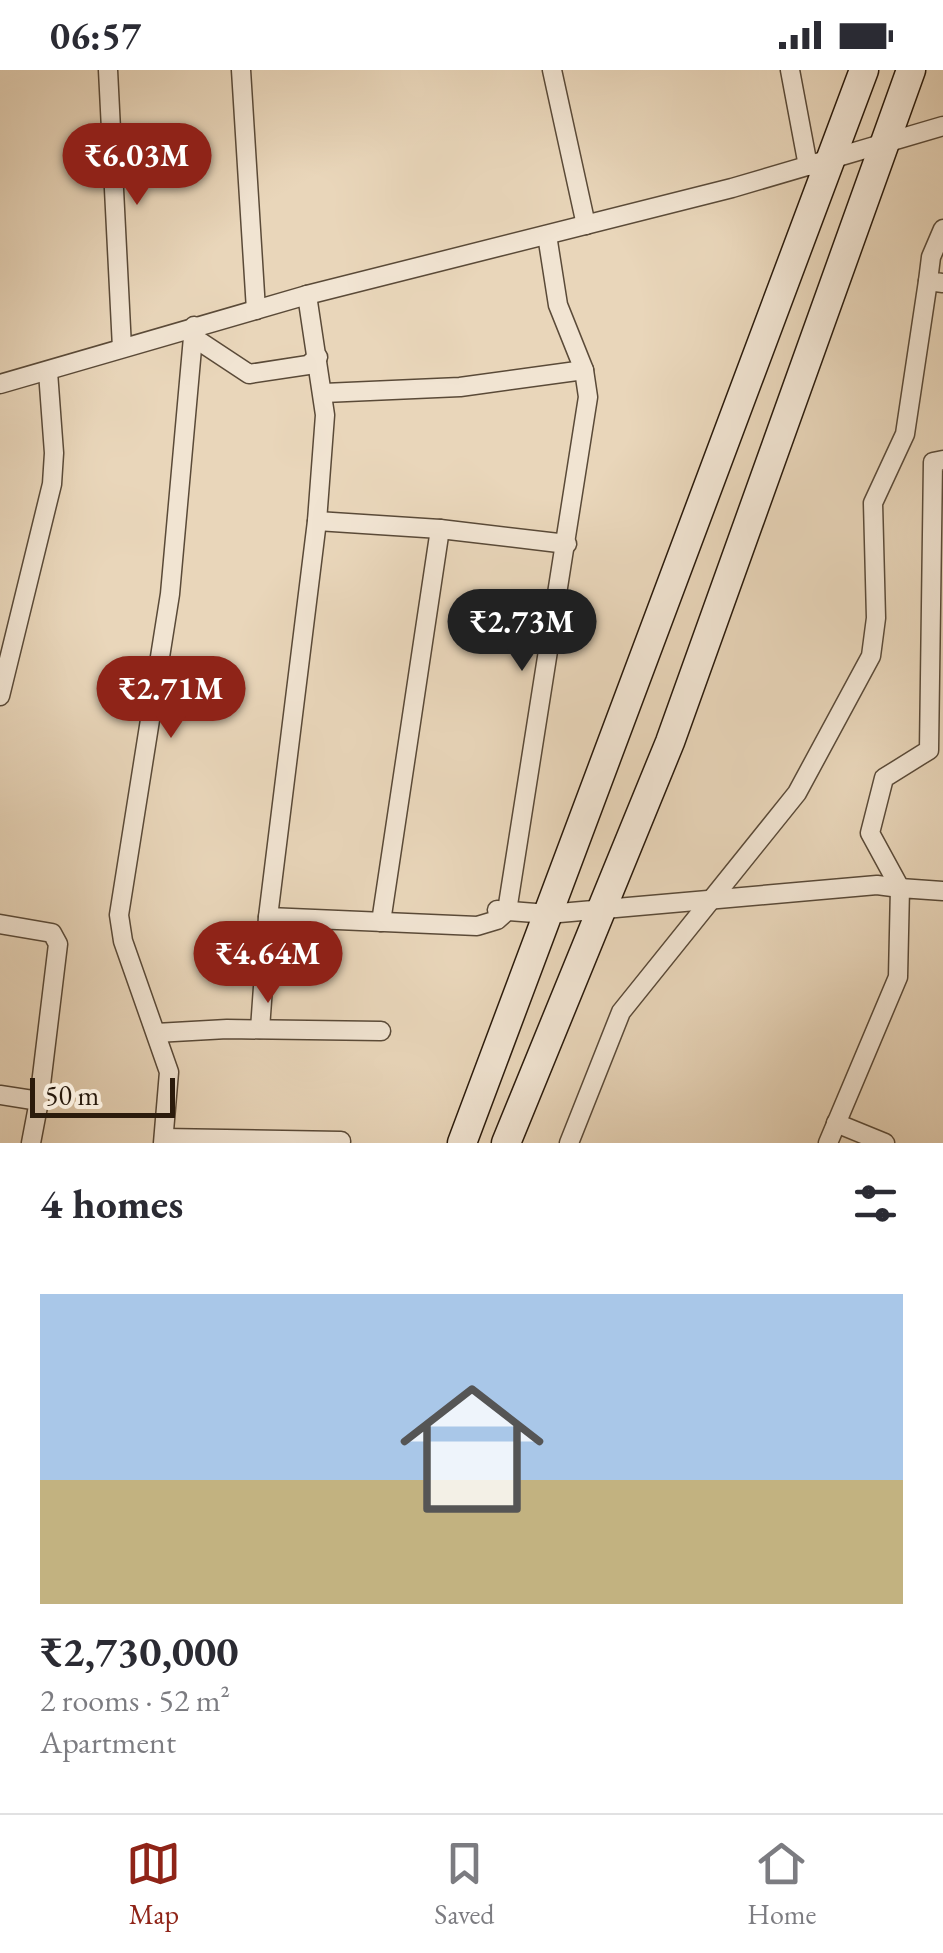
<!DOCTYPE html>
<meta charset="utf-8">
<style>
body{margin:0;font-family:"EB Garamond",serif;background:#f7f7f7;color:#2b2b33;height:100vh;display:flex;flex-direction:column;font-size:38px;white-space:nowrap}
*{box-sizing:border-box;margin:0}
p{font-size:32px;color:#7c7c81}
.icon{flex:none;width:55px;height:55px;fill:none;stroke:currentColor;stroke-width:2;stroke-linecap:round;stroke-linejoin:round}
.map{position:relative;height:1073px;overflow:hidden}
.panel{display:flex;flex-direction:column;background:#fff;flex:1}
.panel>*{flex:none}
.scale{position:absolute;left:30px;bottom:25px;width:145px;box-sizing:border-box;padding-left:10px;border:5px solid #2b1b0c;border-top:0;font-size:28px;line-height:35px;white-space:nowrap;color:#2b1b0c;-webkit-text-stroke:8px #f1e4d2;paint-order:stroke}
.price{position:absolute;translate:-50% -85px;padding:0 22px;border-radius:35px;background:#8f2418;color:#fff;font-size:32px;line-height:65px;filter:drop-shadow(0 2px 5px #0008)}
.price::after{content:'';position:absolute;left:50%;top:60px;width:30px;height:22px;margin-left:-15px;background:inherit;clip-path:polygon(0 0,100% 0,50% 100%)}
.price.on{background:#222;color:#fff}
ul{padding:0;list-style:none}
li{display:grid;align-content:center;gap:20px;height:530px;padding:0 40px}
li span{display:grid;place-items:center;height:310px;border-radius:0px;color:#555}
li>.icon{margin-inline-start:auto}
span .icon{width:180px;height:180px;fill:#fffc;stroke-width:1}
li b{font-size:42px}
h2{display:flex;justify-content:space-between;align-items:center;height:120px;padding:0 40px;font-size:42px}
.status{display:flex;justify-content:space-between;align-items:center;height:70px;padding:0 50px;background:#fff;direction:ltr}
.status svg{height:28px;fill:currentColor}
.tab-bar{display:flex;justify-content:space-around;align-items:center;height:140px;border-top:2px solid #e1e1e2;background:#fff;font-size:28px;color:#7c7c81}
.tab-bar a{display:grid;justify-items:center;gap:5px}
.tab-bar .on{color:#8f2418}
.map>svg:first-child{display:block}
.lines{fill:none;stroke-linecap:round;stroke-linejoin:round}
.street-casing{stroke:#5a4a38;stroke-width:21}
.secondary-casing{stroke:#2b1b0c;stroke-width:31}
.street{stroke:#f1e4d2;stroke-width:18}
.secondary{stroke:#f1e4d2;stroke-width:28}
</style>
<div class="status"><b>06:57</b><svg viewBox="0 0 49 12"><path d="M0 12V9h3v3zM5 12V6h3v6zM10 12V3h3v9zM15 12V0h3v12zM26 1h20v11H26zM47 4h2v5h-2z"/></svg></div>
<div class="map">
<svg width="943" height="1073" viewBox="0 0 943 1073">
<rect width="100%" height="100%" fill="#e9d6ba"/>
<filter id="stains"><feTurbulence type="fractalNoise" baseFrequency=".002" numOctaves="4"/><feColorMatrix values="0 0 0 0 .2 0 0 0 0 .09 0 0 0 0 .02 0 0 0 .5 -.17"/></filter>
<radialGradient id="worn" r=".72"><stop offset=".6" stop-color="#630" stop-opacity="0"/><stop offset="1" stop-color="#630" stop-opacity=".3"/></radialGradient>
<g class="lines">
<g class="street-casing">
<g id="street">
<polyline points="108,0 122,278"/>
<polyline points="241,0 256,240"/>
<polyline points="552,0 586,155"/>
<polyline points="790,0 808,96"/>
<polyline points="943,159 931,187 928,211 943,213"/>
<polyline points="193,267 249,304 308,295 318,287"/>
<polyline points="0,314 307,225 732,118 943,56"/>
<polyline points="324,323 460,317 584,300"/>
<polyline points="317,451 440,459 567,474"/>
<polyline points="0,626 52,414 54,383 48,302"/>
<polyline points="900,818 870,763 884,708 929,680 933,392 943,390"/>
<polyline points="497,840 548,844 877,815 900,818"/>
<polyline points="268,847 477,856 497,850 507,841 588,327 584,300 558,235 547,165"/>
<polyline points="381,852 440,459"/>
<polyline points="0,854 52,863 58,874 39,1031 31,1073"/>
<polyline points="260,959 268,847 317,451 325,345 307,225"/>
<polyline points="156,963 227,959 381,961"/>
<polyline points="0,1025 39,1031"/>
<polyline points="836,1053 885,1073"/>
<polyline points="164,1068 341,1071"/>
<polyline points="163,1073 169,1002 123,871 119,845 170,524 194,256"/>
<polyline points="569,1073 621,942 797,723 871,586 876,548 873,433 905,364 928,211"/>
<polyline points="828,1073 898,907 900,818 943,821"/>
</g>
</g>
<g class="secondary-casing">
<g id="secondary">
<polyline points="462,1073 864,0"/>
<polyline points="506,1073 670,672 911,0"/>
</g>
</g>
<use href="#street" class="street"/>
<use href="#secondary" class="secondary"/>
</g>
<rect width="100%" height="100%" filter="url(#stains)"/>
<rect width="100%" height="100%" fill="url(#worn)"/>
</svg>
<div class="scale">50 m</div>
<b class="price" style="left:137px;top:138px">₹6.03M</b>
<b class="price on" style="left:522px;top:604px">₹2.73M</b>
<b class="price" style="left:171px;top:671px">₹2.71M</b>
<b class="price" style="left:268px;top:936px">₹4.64M</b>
</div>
<section class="panel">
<h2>4 homes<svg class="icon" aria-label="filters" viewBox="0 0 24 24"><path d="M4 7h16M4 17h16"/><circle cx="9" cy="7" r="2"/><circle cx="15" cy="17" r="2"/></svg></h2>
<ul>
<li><span style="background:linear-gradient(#a9c7e8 60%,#c2b280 0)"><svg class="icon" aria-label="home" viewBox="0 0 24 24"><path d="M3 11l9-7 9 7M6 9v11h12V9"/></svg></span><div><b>₹2,730,000</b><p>2 rooms · 52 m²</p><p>Apartment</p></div></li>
</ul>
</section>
<nav class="tab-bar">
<a class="on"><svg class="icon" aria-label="map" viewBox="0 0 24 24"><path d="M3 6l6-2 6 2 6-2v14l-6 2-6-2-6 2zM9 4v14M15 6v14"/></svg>Map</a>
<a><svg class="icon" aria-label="saved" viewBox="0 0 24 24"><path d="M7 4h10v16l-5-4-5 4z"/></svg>Saved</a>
<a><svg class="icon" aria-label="home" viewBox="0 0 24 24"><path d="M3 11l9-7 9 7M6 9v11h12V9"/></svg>Home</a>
</nav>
